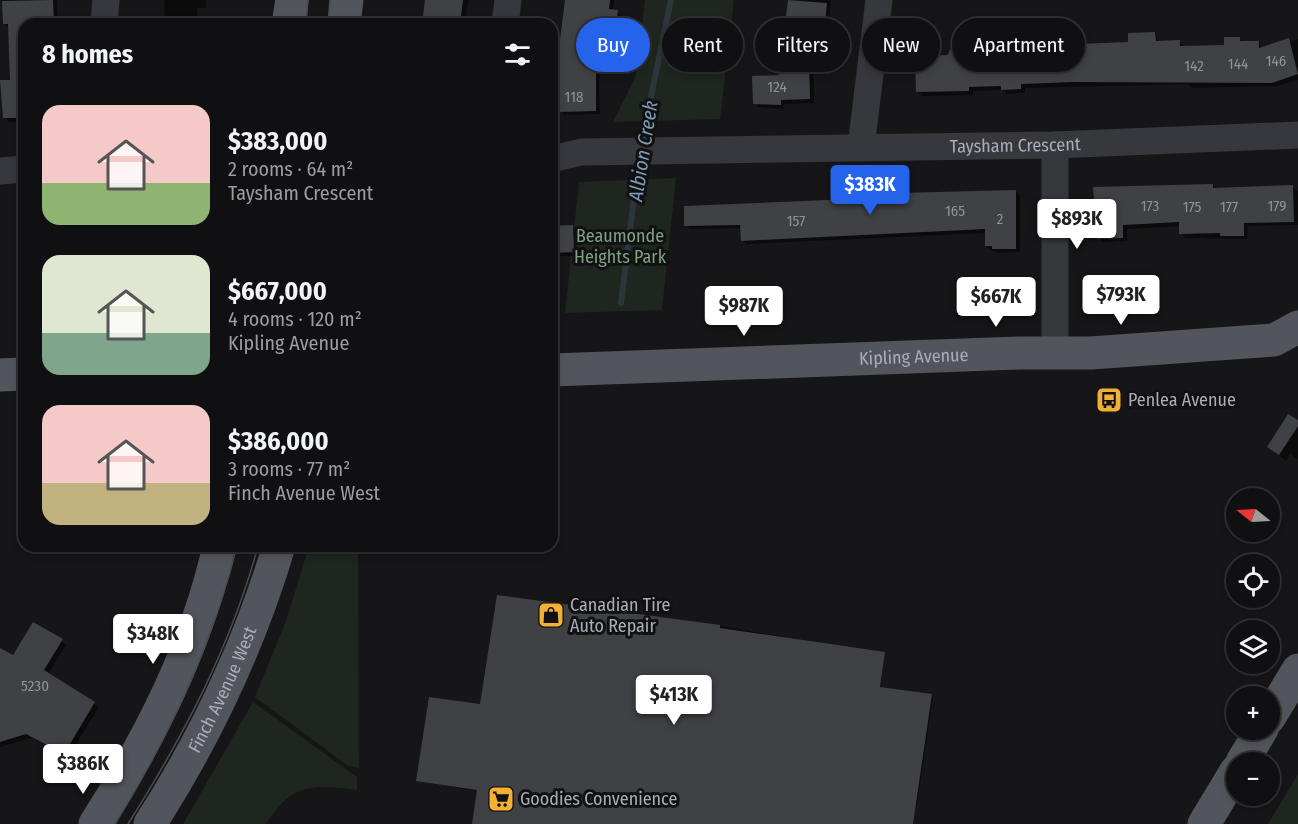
<!DOCTYPE html>
<meta charset="utf-8">
<style>
body{margin:0;font-family:"Fira Sans Condensed",sans-serif;background:#19191b;color:#f1f3f6;height:100vh;display:flex;flex-direction:column;font-size:22px;white-space:nowrap}
*{box-sizing:border-box;margin:0}
p{font-size:20px;color:#9c9d9f}
.icon{flex:none;width:33px;height:33px;fill:none;stroke:currentColor;stroke-width:2;stroke-linecap:round;stroke-linejoin:round}
.map{position:relative;flex:1;overflow:hidden}
.details{position:absolute;left:18px;top:18px;width:540px;height:534px;display:flex;flex-direction:column;background:#101012;border-radius:18px;box-shadow:0 3px 9px #0003,0 0 0 2px #303032}
.details>*{flex:none}
.hud{position:absolute;left:576px;top:18px;width:570px;height:54px;display:flex;gap:12px}
.needle{width:39px;rotate:288deg}
.controls{position:absolute;left:1226px;top:488px;display:grid;gap:12px}
.controls a{display:grid;place-items:center;width:54px;height:54px;border-radius:50%;background:#101012;box-shadow:0 3px 9px #0003,0 0 0 2px #303032;font-size:30px}
.price{position:absolute;translate:-50% -51px;padding:0 14px;border-radius:6px;background:#fff;color:#222;font-size:20px;line-height:39px;filter:drop-shadow(0 2px 3px #0008)}
.price::after{content:'';position:absolute;left:50%;top:36px;width:18px;height:14px;margin-left:-9px;background:inherit;clip-path:polygon(0 0,100% 0,50% 100%)}
.price.current{background:#2563eb;color:#fff}
ul{padding:0;list-style:none}
li{display:flex;align-items:center;gap:18px;height:150px;padding:0 24px}
li span{display:grid;place-items:center;flex:none;width:168px;height:120px;border-radius:18px;color:#555}
li>.icon{margin-inline-start:auto}
span .icon{width:72px;height:72px;fill:#fffc;stroke-width:1}
li b{font-size:26px}
h2{display:flex;justify-content:space-between;align-items:center;height:72px;padding:0 24px;font-size:26px}
.tag{padding:0 21px;border-radius:27px;background:#101012;box-shadow:0 3px 9px #0003,0 0 0 2px #303032;font-size:21px;line-height:54px}
.tag.current{background:#2563eb;color:#fff}
.map>svg:first-child{display:block}
.green{fill:#1e261f}
.shadow{fill:#0007}
.lines{fill:none;stroke-linecap:round;stroke-linejoin:round}
.stream{stroke:#2c353c;stroke-width:6}
.building{fill:#404145}
.minor{stroke:#37383d;stroke-width:27}
.major{stroke:#53555c;stroke-width:33}
.tram{stroke:#4a4c52;stroke-width:1.5}
.labels{text-anchor:middle;stroke-width:6;stroke-linejoin:round;paint-order:stroke}
.number-label{font-size:15px;fill:#8e929b}
.street-label{font-size:18px;fill:#a8adb8;stroke:#111113}
.park-label{font-size:18px;fill:#7fa381;stroke:#111113}
.poi-label{font-size:18px;fill:#a8adb8;stroke:#111113;text-anchor:start}
.water-label{font-size:20px;font-style:italic;fill:#7f9bb3;stroke:#111113}
</style>
<div class="map">
<svg width="1298" height="824" viewBox="0 0 1298 824">
<rect width="100%" height="100%" fill="#161618"/>
<g class="green">
<polygon points="645,0 734,0 720,119 613,122 636,76"/>
<polygon points="676,178 662,310 565,313 579,182"/>
<polygon points="309,546 358,546 359,768 347,765 255,697 286,621"/>
<path d="M 253,702 L 357,777 L 357,790 C 311,784 292,783 266,824 L 183,824 Z"/>
<polygon points="1298,774 1298,824 1268,824"/>
</g>
<g class="shadow">
<polygon points="0,0 57,0 57,24 24,24 24,122 9,122 5,118 11,82 9,27 4,23 4,1"/>
<polygon points="164,0 206,0 206,8 197,8 198,24 165,24"/>
<polygon points="427,0 468,0 465,24 421,24"/>
<polygon points="566,0 614,0 613,11 622,16 620,31 606,29 599,81 600,114 565,115 561,111"/>
<polygon points="789,0 831,0 824,64 813,62 814,103 784,104 784,109 759,107 755,103 780,76"/>
<polygon points="1155,34 1159,42 1179,42 1184,46 1226,46 1239,38 1244,43 1258,42 1263,48 1298,39 1298,80 1276,86 1192,88 1188,84 1025,88 1025,93 1007,94 1003,90 973,91 973,95 922,96 918,92 1130,43"/>
<polygon points="1213,185 1217,190 1292,187 1298,191 1298,225 1248,226 1247,239 1185,238 1181,233 1180,226 1127,229 1127,241 1103,242 1099,238 1095,189"/>
<polygon points="1016,191 1020,195 1020,252 998,253 991,250 986,246 986,233 747,244 742,240 742,228 690,229 686,225"/>
<polygon points="572,226 576,231 577,256 552,256 552,227"/>
<polygon points="1298,422 1298,459 1290,454 1286,461 1269,447"/>
<polygon points="720,626 884,654 881,688 933,697 917,805 909,804 907,824 473,824 478,791 418,781 481,706"/>
<polygon points="62,641 66,645 48,674 99,707 68,757 32,738 0,747 0,649 13,657"/>
</g>
<g class="lines">
<g class="stream">
<polyline points="641,145 671,0"/>
<polyline points="621,303 639,158"/>
</g>
</g>
<g class="building">
<polygon points="53,0 54,24 24,24 24,118 3,118 0,80 10,80 8,24 3,24 2,1"/>
<polygon points="425,0 463,0 460,24 422,24"/>
<polygon points="565,0 610,0 609,9 618,10 616,27 602,26 596,76 596,111 559,112 558,56"/>
<polygon points="788,0 827,3 821,60 809,59 810,99 781,100 781,105 753,104 752,76 779,75"/>
<polygon points="1155,32 1156,41 1180,40 1180,46 1224,45 1224,37 1240,37 1240,41 1259,41 1259,48 1289,38 1298,74 1272,83 1074,82 1021,84 1021,89 1001,90 1001,86 969,87 969,91 916,92 915,56 948,55 950,49 1128,42 1128,33"/>
<polygon points="1213,184 1213,188 1293,185 1294,222 1244,223 1244,236 1220,236 1220,233 1179,234 1179,222 1123,225 1123,238 1097,239 1093,187"/>
<polygon points="1016,190 1016,249 992,249 992,246 985,246 985,229 741,241 740,225 684,226 684,206 898,197 898,193"/>
<polygon points="573,225 574,252 552,253 552,226"/>
<polygon points="1288,414 1298,420 1298,426 1279,455 1267,447"/>
<polygon points="497,595 720,625 720,628 885,652 880,687 932,694 913,824 472,824 477,790 416,781 429,697 480,704"/>
<polygon points="33,622 63,639 44,670 95,702 64,754 26,734 0,742 0,648 13,655"/>
</g>
<g class="lines">
<g class="minor">
<polyline points="104,24 106,0"/>
<polyline points="505,24 508,0"/>
<polyline points="861,147 879,0"/>
<path id="s1" d="M 552,159 L 581,152 L 1055,145 L 1298,135"/>
<polyline points="0,171 24,169"/>
<polyline points="1055,353 1055,145"/>
</g>
<g class="major">
<polyline points="288,24 292,0"/>
<polyline points="344,24 347,0"/>
<path id="s2" d="M 552,370 L 1020,353 L 1091,353 L 1274,340 L 1298,327"/>
<polyline points="0,375 24,374"/>
<polyline points="1269,718 1298,670"/>
<polyline points="1242,762 1262,729"/>
<path d="M 95,824 C 150,738 197,646 219,546"/>
<path id="s3" d="M 150,824 C 206,737 249,646 279,546"/>
<polyline points="1204,824 1236,771"/>
</g>
<g class="tram">
<polyline points="306,24 308,0"/>
<polyline points="328,24 330,0"/>
<path d="M 115,824 C 169,737 212,646 237,546"/>
<path d="M 128,824 C 183,737 231,646 258,546"/>
</g>
</g>
<defs>
<g id="bus-square" transform="scale(1.35)"><rect x="-9" y="-9" width="18" height="18" rx="4" fill="#f2b134" stroke="#111113"/><path d="M-5-6H5V4H4V6H2V4H-2V6H-4V4H-5ZM-3.5-4V0h7V-4ZM-3.5 1.2v1.5H-2V1.2ZM2 1.2v1.5H3.5V1.2Z" fill="#111"/></g>
<g id="shop-square" transform="scale(1.35)"><rect x="-9" y="-9" width="18" height="18" rx="4" fill="#f2b134" stroke="#111113"/><path d="M-5-2.5h2.3a2.7 3.5 0 0 1 5.4 0H5L5.5 6h-11ZM-1.5-2.5h3a1.5 2.3 0 0 0-3 0Z" fill="#111"/></g>
<g id="supermarket-square" transform="scale(1.35)"><rect x="-9" y="-9" width="18" height="18" rx="4" fill="#f2b134" stroke="#111113"/><path d="M-6-5.5h2.5l.6 2H6L4.5 2H-2.5L-4.4-4H-6ZM-1.5 3.2a1.3 1.3 0 1 0 .1 0ZM3 3.2a1.3 1.3 0 1 0 .1 0Z" fill="#111"/></g>
</defs>
<g fill-rule="evenodd">
<use href="#bus-square" x="1109" y="400"/>
<use href="#shop-square" x="551" y="615"/>
<use href="#supermarket-square" x="501" y="799"/>
</g>
<g class="labels">
<g class="number-label">
<text x="1276" y="66">146</text>
<text x="1238" y="69">144</text>
<text x="1194" y="71">142</text>
<text x="777" y="92">124</text>
<text x="574" y="102">118</text>
<text x="1150" y="211">173</text>
<text x="1277" y="211">179</text>
<text x="1192" y="212">175</text>
<text x="1229" y="212">177</text>
<text x="955" y="216">165</text>
<text x="1000" y="224">2</text>
<text x="796" y="226">157</text>
<text x="35" y="691">5230</text>
</g>
<g class="street-label">
<text dy="6" stroke="none"><textPath href="#s1" startOffset="464">Taysham Crescent</textPath></text>
<text dy="6" stroke="none"><textPath href="#s2" startOffset="362">Kipling Avenue</textPath></text>
<text dy="6" stroke="none"><textPath href="#s3" startOffset="153">Finch Avenue West</textPath></text>
</g>
<g class="park-label">
<text x="620" y="242">Beaumonde<tspan x="620" dy="21">Heights Park</tspan></text>
</g>
<g class="poi-label">
<text x="1128" y="406">Penlea Avenue</text>
<text x="570" y="611">Canadian Tire<tspan x="570" dy="21">Auto Repair</tspan></text>
<text x="520" y="805">Goodies Convenience</text>
</g>
<g class="water-label">
<text transform="translate(643 151) rotate(-81)" y="7">Albion Creek</text>
</g>
</g>
</svg>
<div class="controls">
<a><svg class="needle" viewBox="-14 -14 28 28"><path d="M0-13l5 13h-10z" fill="#e53935"/><path d="M0 13l5-13h-10z" fill="#9c9d9f"/></svg></a>
<a><svg class="icon" aria-label="locate" viewBox="0 0 24 24"><circle cx="12" cy="12" r="6"/><path d="M12 2v4M12 18v4M2 12h4M18 12h4"/></svg></a>
<a><svg class="icon" aria-label="layers" viewBox="0 0 24 24"><path d="M12 4l9 5-9 5-9-5zM3 14l9 5 9-5"/></svg></a>
<a>+</a>
<a>−</a>
</div>
<b class="price current" style="left:870px;top:216px">$383K</b>
<b class="price" style="left:1077px;top:250px">$893K</b>
<b class="price" style="left:1121px;top:326px">$793K</b>
<b class="price" style="left:996px;top:328px">$667K</b>
<b class="price" style="left:744px;top:337px">$987K</b>
<b class="price" style="left:153px;top:665px">$348K</b>
<b class="price" style="left:674px;top:726px">$413K</b>
<b class="price" style="left:83px;top:795px">$386K</b>
<div class="hud">
<a class="tag current">Buy</a>
<a class="tag">Rent</a>
<a class="tag">Filters</a>
<a class="tag">New</a>
<a class="tag">Apartment</a>
</div>
<section class="details">
<h2>8 homes<svg class="icon" aria-label="filters" viewBox="0 0 24 24"><path d="M4 7h16M4 17h16"/><circle cx="9" cy="7" r="2"/><circle cx="15" cy="17" r="2"/></svg></h2>
<ul>
<li><span style="background:linear-gradient(#f6c9c9 65%,#8fb573 0)"><svg class="icon" aria-label="home" viewBox="0 0 24 24"><path d="M3 11l9-7 9 7M6 9v11h12V9"/></svg></span><div><b>$383,000</b><p>2 rooms · 64 m²</p><p>Taysham Crescent</p></div></li>
<li><span style="background:linear-gradient(#dfe7d0 65%,#7fa58c 0)"><svg class="icon" aria-label="home" viewBox="0 0 24 24"><path d="M3 11l9-7 9 7M6 9v11h12V9"/></svg></span><div><b>$667,000</b><p>4 rooms · 120 m²</p><p>Kipling Avenue</p></div></li>
<li><span style="background:linear-gradient(#f6c9c9 65%,#c2b280 0)"><svg class="icon" aria-label="home" viewBox="0 0 24 24"><path d="M3 11l9-7 9 7M6 9v11h12V9"/></svg></span><div><b>$386,000</b><p>3 rooms · 77 m²</p><p>Finch Avenue West</p></div></li>
</ul>
</section>
</div>
